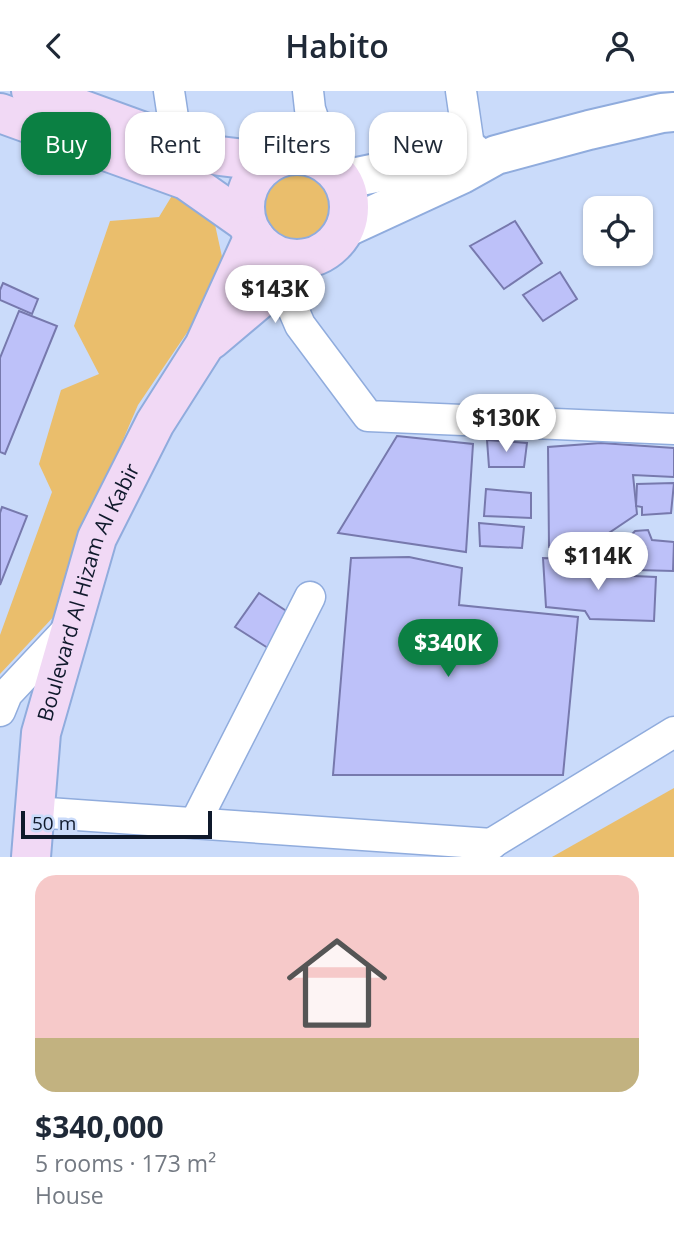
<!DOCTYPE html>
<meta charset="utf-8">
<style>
body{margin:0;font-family:"Open Sans",sans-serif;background:#f2f2f3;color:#1f2937;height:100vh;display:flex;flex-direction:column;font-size:26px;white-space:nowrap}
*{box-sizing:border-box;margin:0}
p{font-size:23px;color:#747a83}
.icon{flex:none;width:38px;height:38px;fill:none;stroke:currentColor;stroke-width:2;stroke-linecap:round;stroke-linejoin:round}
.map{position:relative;height:766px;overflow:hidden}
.side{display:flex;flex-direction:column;background:#fff;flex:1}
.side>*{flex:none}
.top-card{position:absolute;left:21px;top:21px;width:634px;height:63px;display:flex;gap:14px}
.fabs{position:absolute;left:583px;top:105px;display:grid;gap:14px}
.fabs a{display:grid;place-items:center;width:70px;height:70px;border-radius:14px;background:#fff;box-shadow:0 2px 5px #0004;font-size:35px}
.scale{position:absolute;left:21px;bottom:18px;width:191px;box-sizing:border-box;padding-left:7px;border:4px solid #0f192b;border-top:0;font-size:19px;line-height:24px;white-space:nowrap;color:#0f192b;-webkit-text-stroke:5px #cadbfa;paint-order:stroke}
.price{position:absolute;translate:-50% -60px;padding:0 16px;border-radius:24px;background:#fff;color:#222;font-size:23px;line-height:46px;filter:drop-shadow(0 2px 4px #0008)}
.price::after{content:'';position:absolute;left:50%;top:42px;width:21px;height:16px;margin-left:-10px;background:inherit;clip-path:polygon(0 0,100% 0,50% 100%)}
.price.active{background:#0b8043;color:#fff}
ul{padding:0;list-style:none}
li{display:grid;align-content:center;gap:14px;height:371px;padding:0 35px}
li span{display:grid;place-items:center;height:217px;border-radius:21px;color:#555}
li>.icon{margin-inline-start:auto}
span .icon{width:126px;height:126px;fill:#fffc;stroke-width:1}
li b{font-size:30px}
.tag{padding:0 24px;border-radius:21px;background:#fff;box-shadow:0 2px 5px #0004;font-size:24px;line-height:63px}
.tag.active{background:#0b8043;color:#fff}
header{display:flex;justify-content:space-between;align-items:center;height:91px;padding:0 35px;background:#fff;font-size:32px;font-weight:600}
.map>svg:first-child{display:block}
.green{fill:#eabe6c}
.building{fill:#bdc1f9;stroke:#7779ad;stroke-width:2}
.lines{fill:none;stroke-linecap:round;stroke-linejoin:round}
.minor-casing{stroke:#90acdd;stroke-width:33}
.tertiary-casing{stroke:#90acdd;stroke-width:42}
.secondary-casing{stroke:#90acdd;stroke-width:42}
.minor{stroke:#fff;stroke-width:30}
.tertiary{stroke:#fff;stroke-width:38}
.secondary{stroke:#f1d9f5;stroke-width:38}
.labels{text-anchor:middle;stroke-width:7;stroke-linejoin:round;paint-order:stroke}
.street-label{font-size:21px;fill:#0f192b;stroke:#cadbfa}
</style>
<header><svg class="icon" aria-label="back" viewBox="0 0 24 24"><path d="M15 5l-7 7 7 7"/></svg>Habito<svg class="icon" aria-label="person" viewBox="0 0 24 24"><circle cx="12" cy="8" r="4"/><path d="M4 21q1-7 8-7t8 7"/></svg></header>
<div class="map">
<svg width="674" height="766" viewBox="0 0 674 766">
<rect width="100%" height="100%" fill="#cadbfa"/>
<g class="green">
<circle cx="298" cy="117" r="37"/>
<polygon points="173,103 214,129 226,184 138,314 77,456 57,522 0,583 0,544 52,401 39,373 61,299 99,283 74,235 110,130 159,126"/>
<polygon points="674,697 674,766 552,766"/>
</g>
<g class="building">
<polygon points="515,130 542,172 504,198 470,155"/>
<polygon points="560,181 577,208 543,230 523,204"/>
<polygon points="3,192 38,208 32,223 0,209 0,199"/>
<polygon points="19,220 57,235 5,363 0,361 0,267"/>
<polygon points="397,345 473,353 466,461 338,442"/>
<polygon points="487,349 527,352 524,376 489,376"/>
<polygon points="601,352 674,357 674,386 633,384 637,423 600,448 626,450 635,440 648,439 652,449 674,451 673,480 600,478 599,463 549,456 548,356"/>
<polygon points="674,392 671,422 642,424 642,416 636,415 637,393"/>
<polygon points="486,398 531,402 531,427 484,425"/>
<polygon points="2,416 27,425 0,494 0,422"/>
<polygon points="479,432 524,436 522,457 480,455"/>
<polygon points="409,466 462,477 459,514 578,526 563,684 333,684 351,467"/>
<polygon points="543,467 586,469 588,477 611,484 656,486 654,530 590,528 585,520 546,516"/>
<polygon points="259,502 294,525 271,559 235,536"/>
</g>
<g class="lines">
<g class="minor-casing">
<g id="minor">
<polyline points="169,0 177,53"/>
<polyline points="308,0 310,18 329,74"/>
<polyline points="461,0 470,62 462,82"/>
<polyline points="277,165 281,190 300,234 368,325 674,338"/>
<polyline points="0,620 7,603 70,536"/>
<polyline points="34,721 492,753"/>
<polyline points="195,732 310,506"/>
<polyline points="476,762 674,641"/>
</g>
</g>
<g class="tertiary-casing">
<g id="tertiary">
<polyline points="342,89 473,62"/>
<polyline points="345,137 462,83 496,64 589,39 662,22 674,21"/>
</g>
</g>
<g class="secondary-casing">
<g id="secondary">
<polyline points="31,0 177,53 195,62 270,71"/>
<polyline points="0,22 186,89 247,132"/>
<circle cx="297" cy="116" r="52"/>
<polyline points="211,249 308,167"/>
<path id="s1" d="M 31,766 L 41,642 L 97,447 L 155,332 L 204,255 L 254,145"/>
</g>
</g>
<use href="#minor" class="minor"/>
<use href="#tertiary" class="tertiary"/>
<use href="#secondary" class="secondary"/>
</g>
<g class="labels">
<g class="street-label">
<text dy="7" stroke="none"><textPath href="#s1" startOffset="273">Boulevard Al Hizam Al Kabir</textPath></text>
</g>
</g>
</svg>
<div class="fabs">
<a><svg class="icon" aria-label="locate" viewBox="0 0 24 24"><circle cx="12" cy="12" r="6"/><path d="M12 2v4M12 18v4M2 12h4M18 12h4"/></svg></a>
</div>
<div class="scale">50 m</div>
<b class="price" style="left:275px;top:234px">$143K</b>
<b class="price" style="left:506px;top:363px">$130K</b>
<b class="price" style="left:598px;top:501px">$114K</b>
<b class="price active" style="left:448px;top:588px">$340K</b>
<div class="top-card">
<a class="tag active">Buy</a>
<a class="tag">Rent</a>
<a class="tag">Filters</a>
<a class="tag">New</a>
</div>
</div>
<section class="side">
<ul>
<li><span style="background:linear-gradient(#f6c9c9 75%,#c2b280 0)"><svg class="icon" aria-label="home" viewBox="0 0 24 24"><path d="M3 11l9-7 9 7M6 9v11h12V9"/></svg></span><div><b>$340,000</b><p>5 rooms · 173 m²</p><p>House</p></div></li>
</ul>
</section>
